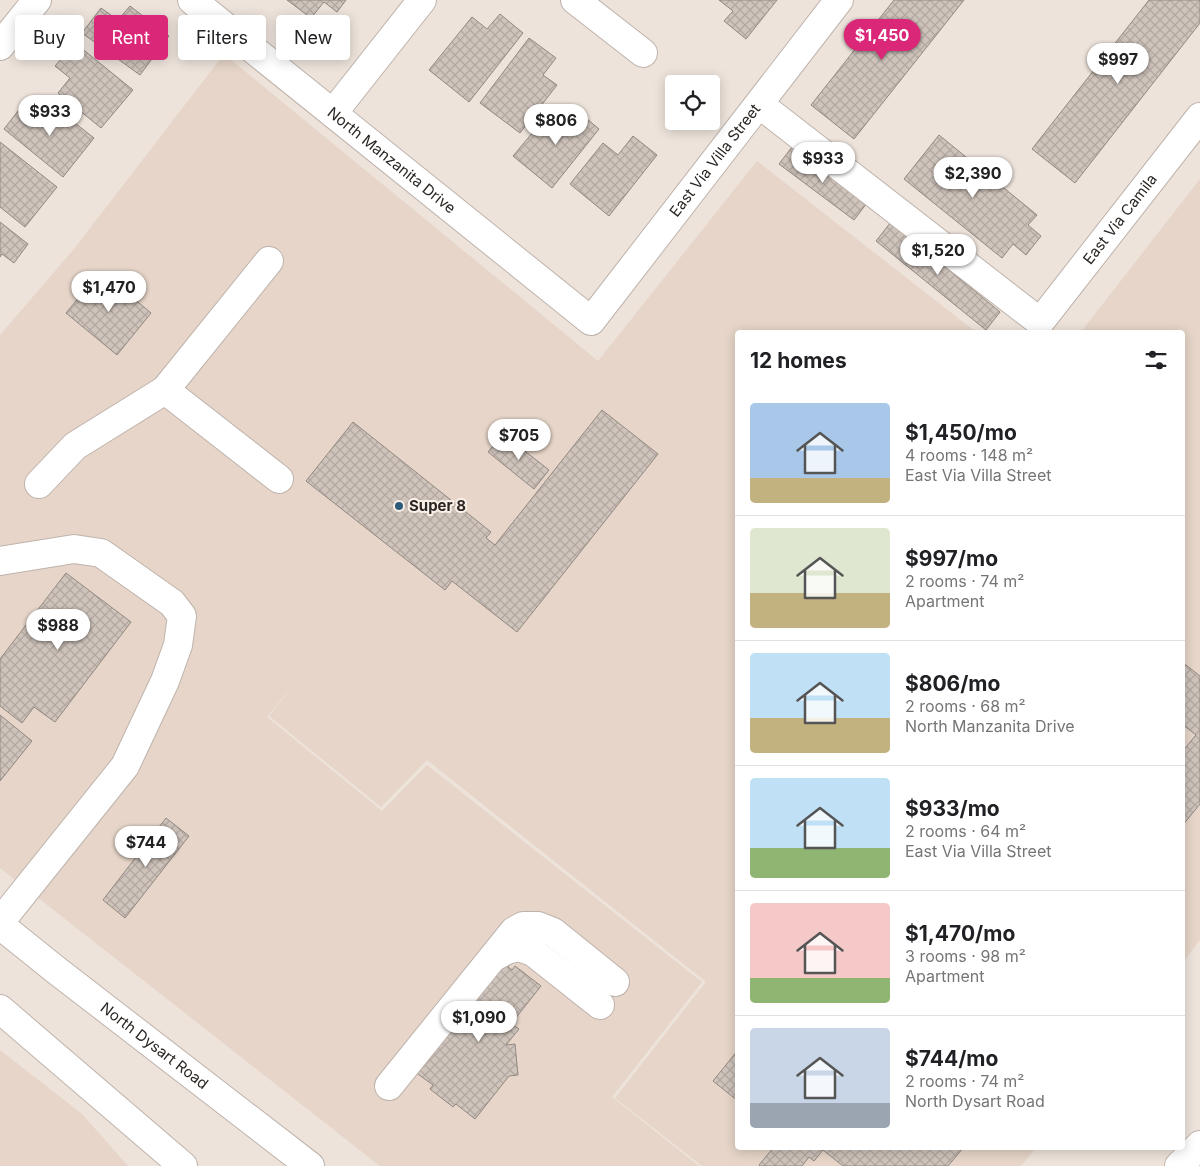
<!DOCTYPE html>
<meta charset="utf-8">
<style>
body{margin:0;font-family:Inter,sans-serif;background:#f2f2f2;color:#202124;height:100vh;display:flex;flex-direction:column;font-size:19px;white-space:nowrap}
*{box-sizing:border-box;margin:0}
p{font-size:16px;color:#757577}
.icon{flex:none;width:28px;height:28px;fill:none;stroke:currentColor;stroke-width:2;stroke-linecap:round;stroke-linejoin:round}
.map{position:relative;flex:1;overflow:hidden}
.details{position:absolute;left:735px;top:330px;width:450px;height:820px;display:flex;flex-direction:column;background:#fff;border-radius:5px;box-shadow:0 2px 12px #0003}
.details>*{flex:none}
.guide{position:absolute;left:15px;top:15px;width:475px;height:45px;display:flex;gap:10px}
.tools{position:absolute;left:665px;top:75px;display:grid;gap:10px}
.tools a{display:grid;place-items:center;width:55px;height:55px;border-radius:5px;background:#fff;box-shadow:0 2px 12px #0003;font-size:25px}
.price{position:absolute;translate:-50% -42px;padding:0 11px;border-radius:18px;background:#fff;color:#222;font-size:16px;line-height:32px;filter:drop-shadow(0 1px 2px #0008)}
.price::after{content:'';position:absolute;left:50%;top:30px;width:15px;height:11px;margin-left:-8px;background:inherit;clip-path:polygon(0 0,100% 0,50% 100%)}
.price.active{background:#db2777;color:#fff}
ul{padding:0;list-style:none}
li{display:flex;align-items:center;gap:15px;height:125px;padding:0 15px}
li+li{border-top:1px solid #e0e0e0}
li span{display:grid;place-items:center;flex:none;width:140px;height:100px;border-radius:5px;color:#555}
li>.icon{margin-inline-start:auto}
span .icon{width:60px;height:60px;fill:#fffc;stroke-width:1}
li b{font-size:21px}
h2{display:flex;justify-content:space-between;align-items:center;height:60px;padding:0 15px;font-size:21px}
.pill{padding:0 18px;border-radius:5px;background:#fff;box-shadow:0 2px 12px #0003;font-size:18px;line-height:45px}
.pill.active{background:#db2777;color:#fff}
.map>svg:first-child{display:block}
.built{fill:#e6d5c8}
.building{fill:url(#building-cross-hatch);stroke:#918880}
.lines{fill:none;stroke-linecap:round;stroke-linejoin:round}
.minor-casing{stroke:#beb3ac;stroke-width:30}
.major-casing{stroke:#beb3ac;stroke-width:30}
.highway-casing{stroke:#beb3ac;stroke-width:30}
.minor{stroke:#fff;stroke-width:28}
.major{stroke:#fff;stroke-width:28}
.highway{stroke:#fff;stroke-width:28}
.poi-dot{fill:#2c5a79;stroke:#fbf0e8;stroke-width:2}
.labels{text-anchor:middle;stroke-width:4;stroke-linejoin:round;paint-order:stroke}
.street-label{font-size:15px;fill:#2a2623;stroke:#fbf0e8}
.poi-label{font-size:15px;font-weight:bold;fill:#2a2623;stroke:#fbf0e8;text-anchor:start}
</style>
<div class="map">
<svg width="1200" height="1166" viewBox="0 0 1200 1166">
<defs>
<pattern id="building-cross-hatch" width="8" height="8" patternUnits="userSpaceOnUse" patternTransform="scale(1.25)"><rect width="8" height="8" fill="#cfc4bc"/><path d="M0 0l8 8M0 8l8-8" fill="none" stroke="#b2a8a1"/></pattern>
</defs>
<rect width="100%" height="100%" fill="#ede3db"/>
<g class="built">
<polygon points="224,54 598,361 757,161 976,332 738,332 738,1148 1036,1148 1021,1166 702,1166 615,1098 706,982 427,760 381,807 269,716 304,672 267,717 382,811 427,765 702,982 612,1097 699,1166 380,1166 0,868 0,335 74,249"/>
<polygon points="1200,179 1200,940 1183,962 1182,332 1081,332"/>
<polygon points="0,1050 82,1114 128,1166 0,1166"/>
</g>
<g class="building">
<polygon points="287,0 346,0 337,12 324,2 311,18"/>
<polygon points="719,0 777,0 746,39 724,21 733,11"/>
<polygon points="894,0 964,0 854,139 811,105"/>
<polygon points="1149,0 1200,0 1200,23 1075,183 1032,149"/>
<polygon points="130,6 169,36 140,75 82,33 101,8 118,20"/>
<polygon points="500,14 523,33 469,102 429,70 472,17 487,29"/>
<polygon points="529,38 556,58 543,75 557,85 520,133 480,103"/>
<polygon points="75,43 133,90 101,128 58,93 70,78 55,66"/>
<polygon points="51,104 94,138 63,177 4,129 22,106 39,120"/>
<polygon points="575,109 599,129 552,188 513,156 549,113 563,125"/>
<polygon points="939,135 1037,215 1028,225 1041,236 1026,255 1013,244 1002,258 904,179"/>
<polygon points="633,136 657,155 609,216 570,184 603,143 618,155"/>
<polygon points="0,142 57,187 25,227 0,207"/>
<polygon points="792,147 867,203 854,220 779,164"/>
<polygon points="0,222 28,244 14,263 2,254 0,257"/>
<polygon points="891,222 1000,312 986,330 876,241"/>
<polygon points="101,271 151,313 117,355 66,313"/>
<polygon points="602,410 658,454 517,632 452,581 445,590 306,481 353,422 491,532 486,538 495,545"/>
<polygon points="503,434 549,470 534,489 488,452"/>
<polygon points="66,573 131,622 55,722 34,707 22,723 0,706 0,659"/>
<polygon points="1182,662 1200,676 1200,804 1182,826 1182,752 1196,735 1182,724"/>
<polygon points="0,715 32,741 0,781"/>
<polygon points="166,818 189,836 125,918 103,900"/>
<polygon points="505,959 511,964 508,967 512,970 515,966 541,986 511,1024 519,1029 506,1045 515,1044 518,1075 509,1076 475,1119 456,1104 453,1107 430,1089 433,1085 411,1069"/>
<polygon points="738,1050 738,1101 713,1081"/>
<polygon points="773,1148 963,1148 948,1166 843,1166 823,1150 814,1161 809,1157 802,1166 760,1166 759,1165"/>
</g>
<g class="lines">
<g class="minor-casing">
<g id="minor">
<path id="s1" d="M 192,0 L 591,321 L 839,0"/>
<polyline points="575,0 643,53"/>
<polyline points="0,46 37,0"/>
<path id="s2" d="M 759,104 L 1040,322 L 1200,117"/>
<polyline points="333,113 422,0"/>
<polyline points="165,390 269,261"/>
<polyline points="39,484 75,446 165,390 279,479"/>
<polyline points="0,561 74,549 101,553 172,603 182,616 178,645 165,681 125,766 0,922"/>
<polyline points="494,957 507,950 519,947 533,952 600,1005"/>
<polyline points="389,1086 514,931 523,926 538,926 553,932 615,982"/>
</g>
</g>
<g class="major-casing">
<g id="major">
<path id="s3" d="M 0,925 L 56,970 L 310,1166"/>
<polyline points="0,1009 183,1166"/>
</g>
</g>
<g class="highway-casing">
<polyline id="highway" points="1179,1166 1200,1145"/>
</g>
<use href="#minor" class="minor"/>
<use href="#major" class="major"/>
<use href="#highway" class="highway"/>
</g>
<circle class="poi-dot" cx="399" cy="506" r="5"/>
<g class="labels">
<g class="street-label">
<text dy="5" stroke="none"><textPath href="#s1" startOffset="256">North Manzanita Drive</textPath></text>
<text dy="5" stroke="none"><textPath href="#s1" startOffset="715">East Via Villa Street</textPath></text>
<text dy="5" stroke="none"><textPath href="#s2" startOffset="486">East Via Camila</textPath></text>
<text dy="5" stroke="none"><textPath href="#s3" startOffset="196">North Dysart Road</textPath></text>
</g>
<g class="poi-label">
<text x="409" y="511">Super 8</text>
</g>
</g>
</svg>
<div class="tools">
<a><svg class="icon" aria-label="locate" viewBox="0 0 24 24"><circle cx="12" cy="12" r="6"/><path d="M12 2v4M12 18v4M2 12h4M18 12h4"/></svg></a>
</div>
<b class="price active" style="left:882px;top:61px">$1,450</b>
<b class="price" style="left:1118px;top:85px">$997</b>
<b class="price" style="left:50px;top:137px">$933</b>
<b class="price" style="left:556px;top:146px">$806</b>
<b class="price" style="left:823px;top:184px">$933</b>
<b class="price" style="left:973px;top:199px">$2,390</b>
<b class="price" style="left:938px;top:276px">$1,520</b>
<b class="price" style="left:109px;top:313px">$1,470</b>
<b class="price" style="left:519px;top:461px">$705</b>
<b class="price" style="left:58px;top:651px">$988</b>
<b class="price" style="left:146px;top:868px">$744</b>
<b class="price" style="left:479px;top:1043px">$1,090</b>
<div class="guide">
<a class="pill">Buy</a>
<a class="pill active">Rent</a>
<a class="pill">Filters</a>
<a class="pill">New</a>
</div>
<section class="details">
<h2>12 homes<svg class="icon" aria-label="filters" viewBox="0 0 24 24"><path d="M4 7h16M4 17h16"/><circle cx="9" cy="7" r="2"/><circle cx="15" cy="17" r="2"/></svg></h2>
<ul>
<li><span style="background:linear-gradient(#a9c7e8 75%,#c2b280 0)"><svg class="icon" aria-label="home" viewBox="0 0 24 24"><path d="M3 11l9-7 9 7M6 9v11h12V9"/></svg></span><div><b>$1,450/mo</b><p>4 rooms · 148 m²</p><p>East Via Villa Street</p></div></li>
<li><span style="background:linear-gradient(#dfe7d0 65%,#c2b280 0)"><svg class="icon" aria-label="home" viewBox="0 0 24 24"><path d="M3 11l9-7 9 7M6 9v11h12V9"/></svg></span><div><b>$997/mo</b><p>2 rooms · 74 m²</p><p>Apartment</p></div></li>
<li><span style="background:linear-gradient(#bfe0f5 65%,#c2b280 0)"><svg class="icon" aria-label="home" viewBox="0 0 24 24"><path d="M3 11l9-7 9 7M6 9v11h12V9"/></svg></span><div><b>$806/mo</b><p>2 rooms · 68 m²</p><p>North Manzanita Drive</p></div></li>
<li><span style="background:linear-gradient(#bfe0f5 70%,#8fb573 0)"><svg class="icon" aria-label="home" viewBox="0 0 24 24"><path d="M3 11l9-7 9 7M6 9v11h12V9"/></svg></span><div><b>$933/mo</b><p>2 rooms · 64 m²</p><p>East Via Villa Street</p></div></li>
<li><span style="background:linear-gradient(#f6c9c9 75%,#8fb573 0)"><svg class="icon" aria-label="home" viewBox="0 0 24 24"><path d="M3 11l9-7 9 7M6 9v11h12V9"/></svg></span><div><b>$1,470/mo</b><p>3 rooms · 98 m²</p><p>Apartment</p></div></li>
<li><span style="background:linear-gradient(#c9d6e8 75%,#9aa5b1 0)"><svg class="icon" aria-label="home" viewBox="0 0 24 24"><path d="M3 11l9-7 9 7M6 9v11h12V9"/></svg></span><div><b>$744/mo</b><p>2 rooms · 74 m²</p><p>North Dysart Road</p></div></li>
</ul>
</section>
</div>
